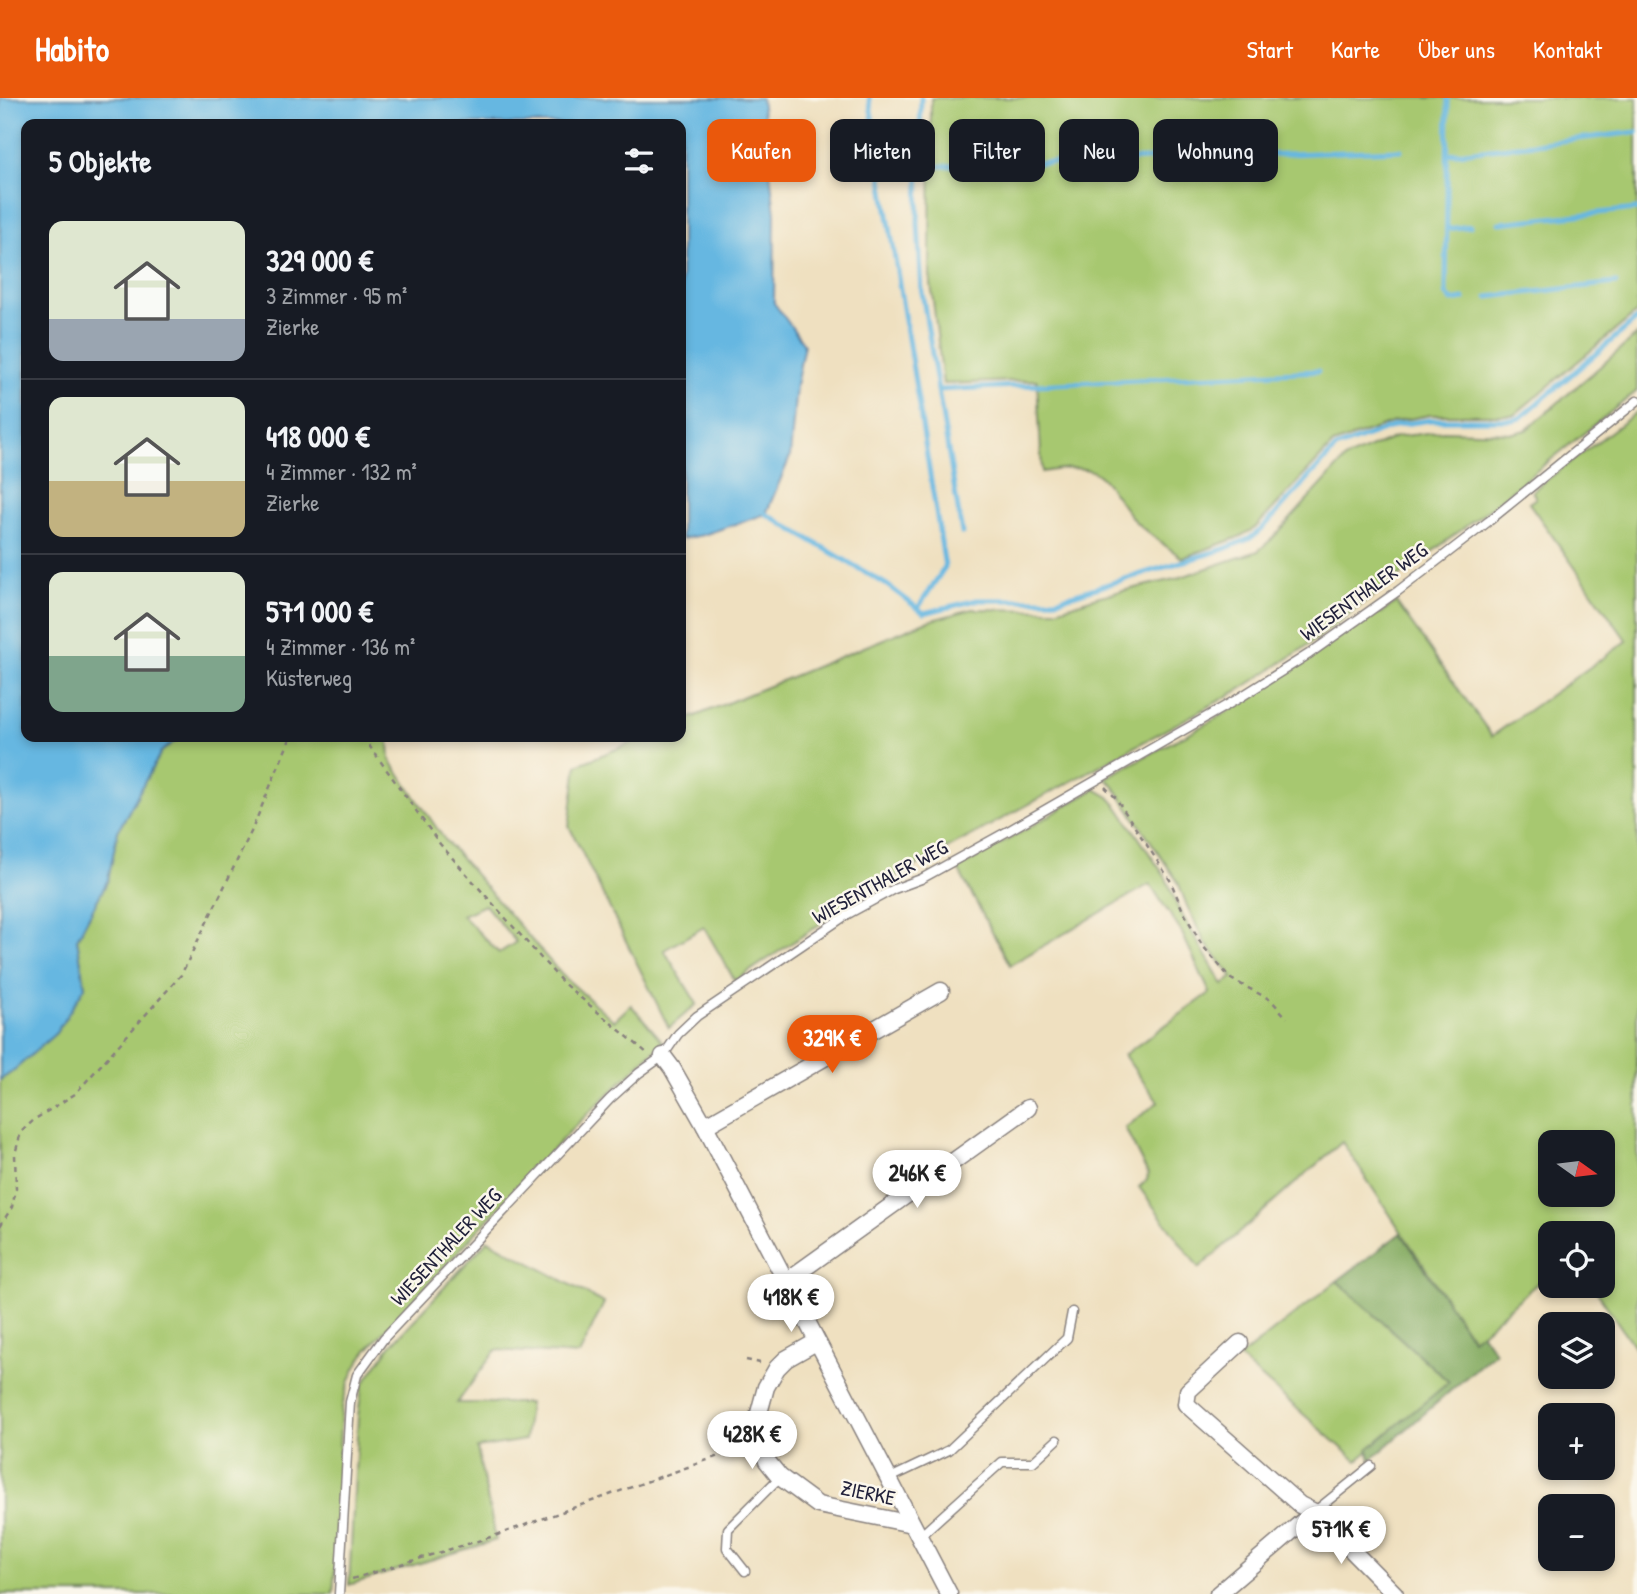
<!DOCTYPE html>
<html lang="de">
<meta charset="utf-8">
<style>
body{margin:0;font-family:"Patrick Hand",sans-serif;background:#242831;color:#f1f3f6;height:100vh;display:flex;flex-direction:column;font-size:26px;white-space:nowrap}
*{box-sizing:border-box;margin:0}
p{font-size:23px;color:#9ea1a6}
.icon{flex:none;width:38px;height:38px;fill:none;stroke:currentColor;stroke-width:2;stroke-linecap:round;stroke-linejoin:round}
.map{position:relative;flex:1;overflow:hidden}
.panel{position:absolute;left:21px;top:21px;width:665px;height:623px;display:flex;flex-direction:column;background:#171b24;border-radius:14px;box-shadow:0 4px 10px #0003}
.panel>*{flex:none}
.guide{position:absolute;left:707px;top:21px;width:665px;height:63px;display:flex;gap:14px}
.needle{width:46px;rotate:104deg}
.buttons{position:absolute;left:1538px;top:1032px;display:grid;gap:14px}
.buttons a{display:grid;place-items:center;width:77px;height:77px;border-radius:14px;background:#171b24;box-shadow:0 4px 10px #0003;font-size:35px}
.price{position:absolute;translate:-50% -60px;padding:0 16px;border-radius:24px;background:#fff;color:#222;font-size:23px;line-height:46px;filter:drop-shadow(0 2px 4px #0008)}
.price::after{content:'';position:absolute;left:50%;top:42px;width:21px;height:16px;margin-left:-10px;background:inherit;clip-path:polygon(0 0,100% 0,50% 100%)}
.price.current{background:#ea580c;color:#fff}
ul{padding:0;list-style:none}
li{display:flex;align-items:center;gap:21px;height:175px;padding:0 28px}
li+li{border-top:2px solid #363941}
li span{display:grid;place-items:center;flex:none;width:196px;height:140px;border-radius:14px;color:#555}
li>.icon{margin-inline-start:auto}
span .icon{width:84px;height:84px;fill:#fffc;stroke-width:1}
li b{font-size:30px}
h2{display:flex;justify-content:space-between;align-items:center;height:84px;padding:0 28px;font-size:30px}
.tag{padding:0 24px;border-radius:14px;background:#171b24;box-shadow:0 4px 10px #0003;font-size:24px;line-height:63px}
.tag.current{background:#ea580c;color:#fff}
header{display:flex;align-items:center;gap:42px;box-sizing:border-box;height:98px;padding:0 35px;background:#ea580c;color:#fff}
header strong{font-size:33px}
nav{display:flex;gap:38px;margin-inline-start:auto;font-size:24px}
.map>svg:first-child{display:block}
.green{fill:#a7c870;stroke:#647556;stroke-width:2;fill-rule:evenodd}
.forest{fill:#85ac62;stroke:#54674e;stroke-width:2}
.water{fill:#66b7e1;stroke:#446c8e;stroke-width:2}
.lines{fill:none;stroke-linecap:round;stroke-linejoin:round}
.stream{stroke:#66b7e1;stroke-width:5}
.lane-casing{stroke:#88817e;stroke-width:11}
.street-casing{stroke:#88817e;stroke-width:19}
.path{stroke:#88817e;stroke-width:2.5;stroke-dasharray:5 5;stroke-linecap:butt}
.lane{stroke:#fff;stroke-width:8}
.street{stroke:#fff;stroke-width:16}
.labels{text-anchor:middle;stroke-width:5;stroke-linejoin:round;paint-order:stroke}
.street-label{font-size:21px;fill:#22223b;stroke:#fbf7ec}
</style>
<header>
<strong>Habito</strong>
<nav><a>Start</a><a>Karte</a><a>Über uns</a><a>Kontakt</a></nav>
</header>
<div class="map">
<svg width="1637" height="1496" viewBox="0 0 1637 1496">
<rect width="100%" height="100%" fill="#fbf7ec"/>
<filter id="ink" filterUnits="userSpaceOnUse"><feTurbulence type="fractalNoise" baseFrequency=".0143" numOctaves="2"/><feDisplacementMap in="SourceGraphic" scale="14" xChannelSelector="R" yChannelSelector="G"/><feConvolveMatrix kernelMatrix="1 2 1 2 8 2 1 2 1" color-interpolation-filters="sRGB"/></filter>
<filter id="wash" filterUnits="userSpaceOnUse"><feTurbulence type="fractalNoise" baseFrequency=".00686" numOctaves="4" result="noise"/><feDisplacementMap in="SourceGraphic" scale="28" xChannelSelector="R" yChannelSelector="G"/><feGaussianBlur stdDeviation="1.57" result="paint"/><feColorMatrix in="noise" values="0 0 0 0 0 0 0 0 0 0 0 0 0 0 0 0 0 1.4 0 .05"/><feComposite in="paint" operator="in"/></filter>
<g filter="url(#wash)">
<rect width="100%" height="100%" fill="#efe0c0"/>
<g class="green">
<path d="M 931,0 L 1637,0 L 1637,214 L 1514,317 L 1430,317 L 1394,324 L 1333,346 L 1255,430 L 1239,439 L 1182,460 C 1167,448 1147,436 1134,422 C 1099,380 1106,361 1042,374 L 1037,282 L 943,286 L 930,177 Z"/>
<polygon points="1637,237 1637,293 1481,417 1304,550 1241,591 869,793 735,883 704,829 664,852 697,906 669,930 569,728 577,667 646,639 681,639 681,624 925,524 972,511 1056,512 1100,498 1175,481 1258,453 1273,440 1346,360 1396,339 1443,333 1514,335 1526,332"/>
<path d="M 1637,314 L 1637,1253 L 1593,1188 L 1603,1188 L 1603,1136 L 1550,1136 L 1550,1174 L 1473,1242 L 1342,1044 L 1199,1170 L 1139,1089 L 1147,1082 L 1148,1076 L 1125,1030 L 1158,1004 L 1124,957 L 1210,895 L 1182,835 L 1150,786 L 1010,867 L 958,771 L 1095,691 L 1109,699 L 1118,709 L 1166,780 L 1178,810 L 1223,887 L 1233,879 L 1205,845 L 1187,808 L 1178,784 L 1112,686 L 1105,680 L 1219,619 L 1274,584 L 1376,511 L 1377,515 L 1382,515 L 1396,504 L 1492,638 L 1627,543 L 1529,405 L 1536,400 L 1532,393 ZM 1550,1045 L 1603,1045 L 1603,1097 L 1550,1097 Z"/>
<path d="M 180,639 L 384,639 L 389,644 L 390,662 L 445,742 L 561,876 L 614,923 L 631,907 L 663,944 L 569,1034 L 367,1252 C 329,1302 342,1355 339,1415 C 338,1442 335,1469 333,1496 L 0,1496 L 0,982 L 12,974 L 85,889 L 77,841 L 108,782 L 118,733 L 161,654 ZM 485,807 L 516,844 L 499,855 L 462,817 Z"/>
<polygon points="488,1142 604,1205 579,1257 496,1252 457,1305 529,1305 525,1342 477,1350 496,1442 349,1487 358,1318 362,1288 391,1247"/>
<polygon points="1337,1183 1449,1284 1357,1363 1239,1260"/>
</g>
<polygon class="forest" points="1401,1135 1472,1241 1481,1234 1495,1254 1371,1362 1368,1351 1449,1284 1337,1183"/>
<polygon class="water" points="0,0 761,0 775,115 774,205 804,246 796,288 790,359 766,416 703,437 681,441 681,26 26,26 26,639 180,639 161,654 118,733 108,782 77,841 85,889 56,935 12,974 0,982"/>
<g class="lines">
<g class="stream">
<polyline points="869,0 945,469 918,510"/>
<polyline points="921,0 919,69 1401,52"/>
<polyline points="1448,0 1446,196 1452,203 1464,201"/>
<polyline points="1448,56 1637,34"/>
<polyline points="919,69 918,125 922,194 938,292 1318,273"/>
<polyline points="1499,125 1637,111"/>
<polyline points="1447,131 1470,128"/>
<polyline points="1488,199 1616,185"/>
<polyline points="938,292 962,435"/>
<polyline points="766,416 887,487 924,515 977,502 1056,502 1224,451 1249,441 1261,432 1336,350 1397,327 1431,322 1513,322 1520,320 1637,221"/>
</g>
</g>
</g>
<g filter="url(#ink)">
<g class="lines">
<g class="lane-casing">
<g id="lane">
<polyline points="888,1381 949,1352 1067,1240 1072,1214"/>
<polyline points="1314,1414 1371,1368"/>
<polyline points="919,1439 1002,1364 1033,1364 1057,1342"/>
<polyline points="745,1473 727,1450 728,1431 780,1379"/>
<polyline points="339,1496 350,1304 357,1277 384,1240 610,1001 639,975 663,958 678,936 697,918 848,816 894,791 921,781 1008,733 1236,602 1309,556 1398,493 1489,423 1637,303"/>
</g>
</g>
<g class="street-casing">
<g id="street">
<polyline points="663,958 672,970 705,1028 949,1496"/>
<polyline points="705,1028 941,893"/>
<polyline points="785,1184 1028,1010"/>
<polyline points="816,1244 786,1261 777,1270 766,1289 759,1315 760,1343 767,1363 780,1379 818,1407 912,1426"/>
<polyline points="1314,1414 1395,1496"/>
<polyline points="1218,1496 1314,1414 1300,1407 1186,1306 1188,1293 1240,1245"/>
</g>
</g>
<g class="path">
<polyline points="363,639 440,746 563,885 647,955"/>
<polyline points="1105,689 1115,699 1170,782 1183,813 1202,847 1231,881 1271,902 1287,920"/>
<polyline points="0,1128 12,1109 16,1091 15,1056 21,1034 35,1021 75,996 181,877 251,734 290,641 298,639"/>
<polyline points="746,1262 760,1265"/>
<polyline points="352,1481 494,1438 744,1349"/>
</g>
<use href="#lane" class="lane"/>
<use href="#street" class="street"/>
</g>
</g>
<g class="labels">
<g class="street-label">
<text transform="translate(1364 494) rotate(-36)" y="7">WIESENTHALER WEG</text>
<text transform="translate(880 784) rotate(-29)" y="7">WIESENTHALER WEG</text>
<text transform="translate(446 1149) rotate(-47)" y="7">WIESENTHALER WEG</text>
<text transform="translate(868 1395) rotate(12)" y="7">ZIERKE</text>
</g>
</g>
</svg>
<div class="buttons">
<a><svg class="needle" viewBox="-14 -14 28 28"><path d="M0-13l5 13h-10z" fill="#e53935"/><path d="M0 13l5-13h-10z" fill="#9ea1a6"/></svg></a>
<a><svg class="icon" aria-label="locate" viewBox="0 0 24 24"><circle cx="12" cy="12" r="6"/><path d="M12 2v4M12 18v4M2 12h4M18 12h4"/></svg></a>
<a><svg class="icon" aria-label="layers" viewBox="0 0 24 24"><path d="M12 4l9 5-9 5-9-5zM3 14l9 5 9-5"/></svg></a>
<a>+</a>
<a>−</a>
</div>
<b class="price current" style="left:832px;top:977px">329K €</b>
<b class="price" style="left:917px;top:1112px">246K €</b>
<b class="price" style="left:791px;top:1236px">418K €</b>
<b class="price" style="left:752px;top:1373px">428K €</b>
<b class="price" style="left:1341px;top:1468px">571K €</b>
<div class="guide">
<a class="tag current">Kaufen</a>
<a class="tag">Mieten</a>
<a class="tag">Filter</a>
<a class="tag">Neu</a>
<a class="tag">Wohnung</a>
</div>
<section class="panel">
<h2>5 Objekte<svg class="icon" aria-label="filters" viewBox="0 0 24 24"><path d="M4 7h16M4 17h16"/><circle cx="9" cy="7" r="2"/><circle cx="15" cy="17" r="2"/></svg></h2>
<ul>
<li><span style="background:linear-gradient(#dfe7d0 70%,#9aa5b1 0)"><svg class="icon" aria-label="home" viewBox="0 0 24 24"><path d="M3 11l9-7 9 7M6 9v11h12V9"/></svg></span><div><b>329 000 €</b><p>3 Zimmer · 95 m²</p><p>Zierke</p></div></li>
<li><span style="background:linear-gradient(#dfe7d0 60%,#c2b280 0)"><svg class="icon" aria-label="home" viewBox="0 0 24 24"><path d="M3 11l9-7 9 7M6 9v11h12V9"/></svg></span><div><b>418 000 €</b><p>4 Zimmer · 132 m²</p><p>Zierke</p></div></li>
<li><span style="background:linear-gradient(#dfe7d0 60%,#7fa58c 0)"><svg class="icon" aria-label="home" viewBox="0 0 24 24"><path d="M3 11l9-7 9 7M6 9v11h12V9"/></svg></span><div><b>571 000 €</b><p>4 Zimmer · 136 m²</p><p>Küsterweg</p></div></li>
</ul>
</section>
</div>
